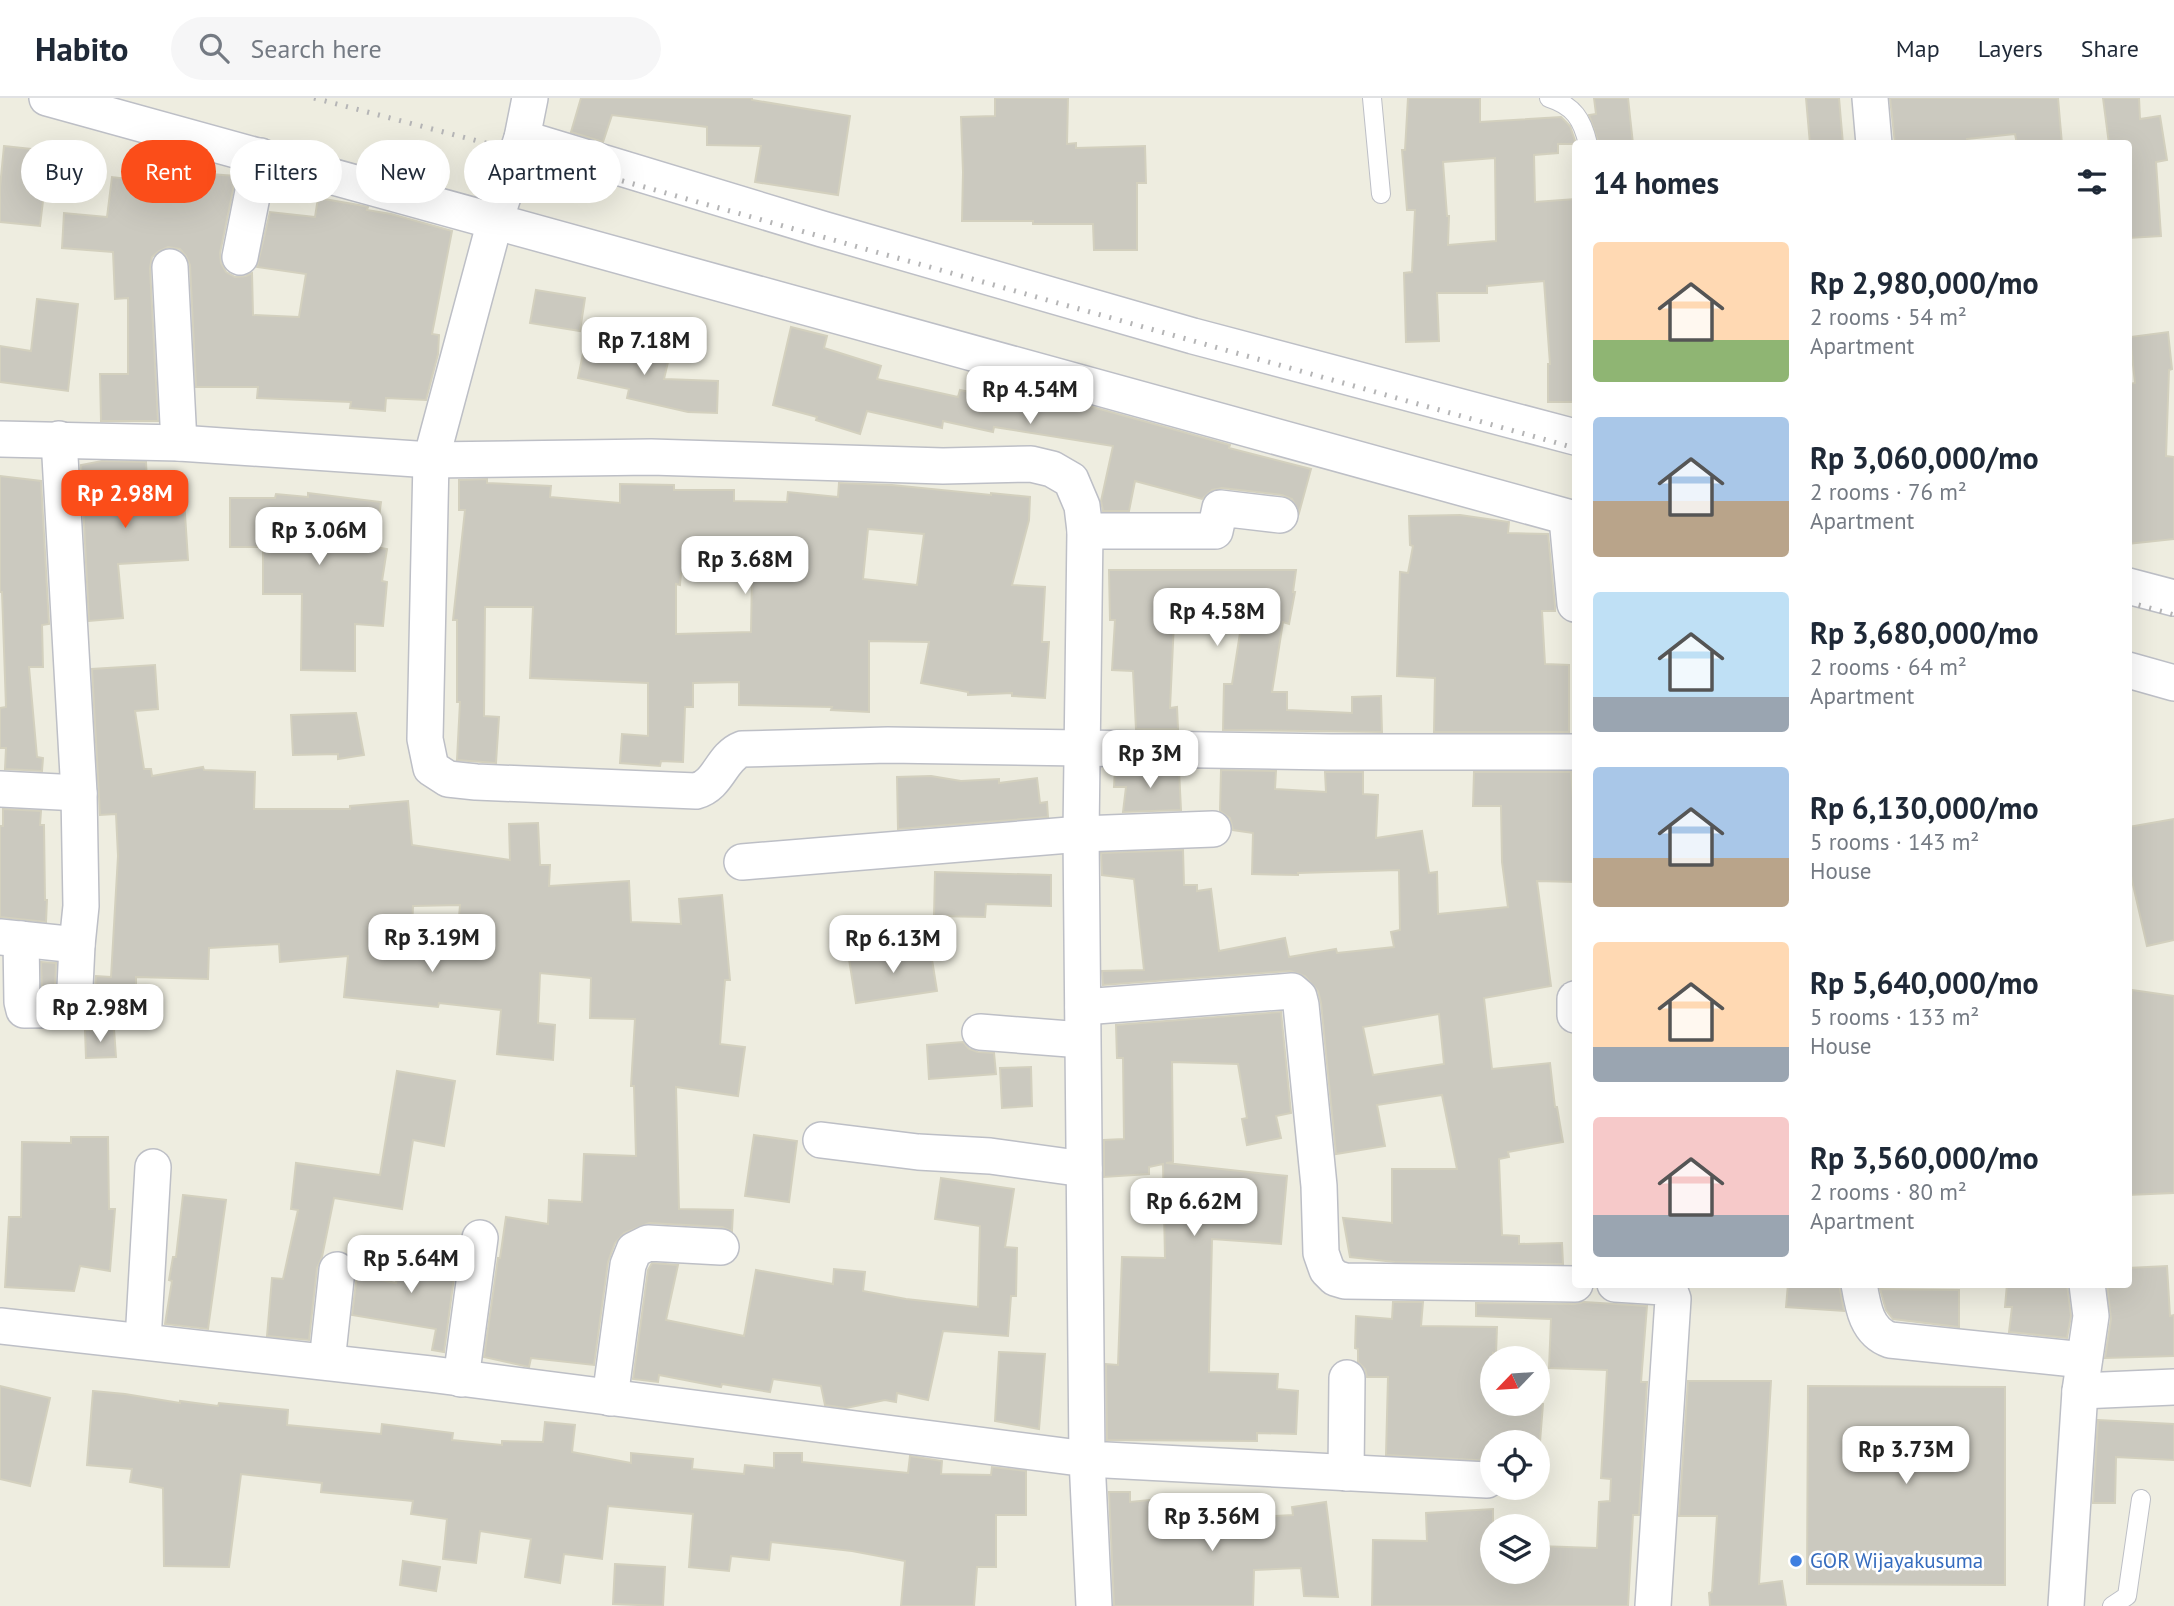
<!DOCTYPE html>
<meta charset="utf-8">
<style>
body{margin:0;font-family:"PT Sans",sans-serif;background:#f6f6f7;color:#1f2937;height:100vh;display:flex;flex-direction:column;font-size:26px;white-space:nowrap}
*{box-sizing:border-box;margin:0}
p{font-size:23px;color:#747a83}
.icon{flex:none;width:38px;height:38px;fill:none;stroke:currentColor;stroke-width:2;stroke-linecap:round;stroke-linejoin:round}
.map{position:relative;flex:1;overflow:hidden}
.drawer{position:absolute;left:1572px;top:42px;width:560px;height:1148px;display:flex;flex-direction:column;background:#fff;border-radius:7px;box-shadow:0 7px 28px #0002}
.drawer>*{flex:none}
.top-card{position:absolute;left:21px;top:42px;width:665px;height:63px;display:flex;gap:14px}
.needle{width:46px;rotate:245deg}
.fabs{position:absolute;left:1480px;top:1248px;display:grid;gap:14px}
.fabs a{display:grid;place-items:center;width:70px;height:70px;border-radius:50%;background:#fff;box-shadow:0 7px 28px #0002;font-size:35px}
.price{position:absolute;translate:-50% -60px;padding:0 16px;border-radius:14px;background:#fff;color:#222;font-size:23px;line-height:46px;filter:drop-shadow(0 2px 4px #0008)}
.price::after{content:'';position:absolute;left:50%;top:42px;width:21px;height:16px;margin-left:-10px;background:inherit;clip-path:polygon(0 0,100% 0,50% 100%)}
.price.on{background:#fb4d19;color:#fff}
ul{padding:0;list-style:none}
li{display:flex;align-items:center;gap:21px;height:175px;padding:0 21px}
li span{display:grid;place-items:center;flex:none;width:196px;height:140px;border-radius:7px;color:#555}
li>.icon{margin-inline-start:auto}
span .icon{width:84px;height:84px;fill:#fffc;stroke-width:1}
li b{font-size:30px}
h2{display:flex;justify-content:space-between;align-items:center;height:84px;padding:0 21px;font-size:30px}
.tag{padding:0 24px;border-radius:32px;background:#fff;box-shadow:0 7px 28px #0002;font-size:24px;line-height:63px}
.tag.on{background:#fb4d19;color:#fff}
header{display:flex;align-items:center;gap:42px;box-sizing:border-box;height:98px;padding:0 35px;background:#fff;border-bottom:2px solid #e0e1e3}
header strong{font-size:33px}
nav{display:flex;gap:38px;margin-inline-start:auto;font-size:24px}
.search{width:490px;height:63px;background:#f6f6f7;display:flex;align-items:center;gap:18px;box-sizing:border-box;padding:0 24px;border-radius:38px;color:#747a83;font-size:26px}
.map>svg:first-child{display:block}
.building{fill:#cbc9bf;stroke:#d3d0be;stroke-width:2;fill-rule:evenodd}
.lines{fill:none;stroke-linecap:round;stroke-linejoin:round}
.service-casing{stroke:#bdbfc6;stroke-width:20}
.minor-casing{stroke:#bdbfc6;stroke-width:38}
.service{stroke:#fff;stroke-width:18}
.minor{stroke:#fff;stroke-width:35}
.rail{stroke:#b5b5b6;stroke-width:5;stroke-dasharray:2 9;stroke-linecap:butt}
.shop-dot{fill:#3f7fe0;stroke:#fff;stroke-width:2.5}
.labels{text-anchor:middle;stroke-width:5;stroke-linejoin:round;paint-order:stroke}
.shop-label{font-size:21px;fill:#366cbe;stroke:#fff;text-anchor:start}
</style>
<header>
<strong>Habito</strong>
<div class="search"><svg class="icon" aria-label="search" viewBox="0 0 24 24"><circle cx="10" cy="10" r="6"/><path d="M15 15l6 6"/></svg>Search here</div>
<nav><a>Map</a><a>Layers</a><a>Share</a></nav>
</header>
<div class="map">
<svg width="2174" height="1508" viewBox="0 0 2174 1508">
<rect width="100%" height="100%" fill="#eeede0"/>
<g class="building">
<polygon points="581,0 752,0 752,2 850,18 838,97 755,84 761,48 707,47 707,29 612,17 603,44 571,34"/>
<polygon points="995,0 1068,0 1067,46 1076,45 1076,50 1145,48 1146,85 1137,85 1137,152 1094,152 1093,126 1033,126 1033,123 962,123 963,74 961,19 995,18"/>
<path d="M 1408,0 L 1480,0 L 1480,24 L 1561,19 L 1570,28 L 1576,46 L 1558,46 L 1558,55 L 1534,57 L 1535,104 L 1575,101 L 1575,304 L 1548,304 L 1548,266 L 1550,266 L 1544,183 L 1487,188 L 1487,195 L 1437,195 L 1439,243 L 1406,244 L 1404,175 L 1412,174 L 1415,112 L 1407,112 L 1402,52 L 1405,52 ZM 1495,60 L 1496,143 L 1448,147 L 1449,118 L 1447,118 L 1443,64 Z"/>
<polygon points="1594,0 1628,0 1633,46 1599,46 1589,17 1596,16"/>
<polygon points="1806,0 1839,0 1843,46 1810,46"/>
<polygon points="1890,0 2058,0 2062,46 2017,46 2015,36 1967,41 1967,46 1895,46"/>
<polygon points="2103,0 2139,0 2140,21 2160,18 2167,62 2156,64 2161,138 2128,140 2128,46 2109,46"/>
<polygon points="4,48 49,53 40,128 0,124 0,89"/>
<polygon points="155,72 236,78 220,155 221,165 226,174 235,179 246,178 252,175 253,217 299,219 306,176 257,169 270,114 315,119 318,100 359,107 368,109 367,112 391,116 452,133 432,236 439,237 438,256 426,302 386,300 385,313 350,310 351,304 257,300 258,289 196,289 190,167 186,158 180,151 168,149 159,153 152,159 150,170 158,323 101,323 100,276 128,276 128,200 115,201 113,154 62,150 64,115 107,119 112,79 154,84"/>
<polygon points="536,192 585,200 580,233 530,225"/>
<polygon points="37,201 78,206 68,293 0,284 0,248 31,253"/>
<polygon points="791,229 827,238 824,250 881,268 877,281 958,299 960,292 1022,305 1024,290 1230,347 1229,350 1311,371 1299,415 1292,401 1282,397 1222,390 1212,392 1202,401 1135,383 1129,413 1103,413 1101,403 1113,348 994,329 993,334 943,323 942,330 867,313 860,336 816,322 817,319 773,307"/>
<polygon points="588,231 619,238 616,252 668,264 664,281 718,283 717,315 688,314 627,300 629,291 578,280"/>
<polygon points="2168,234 2172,271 2169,272 2166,358 2174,359 2174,441 2128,446 2128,286 2135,285 2130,239"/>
<polygon points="102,363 146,364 148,403 184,401 188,462 118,466 123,520 89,523 81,367"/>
<polygon points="0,378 41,383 49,526 42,527 43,569 29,569 37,659 43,660 42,673 5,671 6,650 0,650 0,610 6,609 2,494 0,494"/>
<path d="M 487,381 L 487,385 L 551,388 L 550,399 L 620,405 L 620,386 L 674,387 L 674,392 L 734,392 L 734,403 L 787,404 L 788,394 L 838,399 L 839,385 L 892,387 L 991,397 L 991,395 L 1030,399 L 1029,422 L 1012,487 L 1045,489 L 1042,544 L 1049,544 L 1045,600 L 1012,598 L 1012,595 L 968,597 L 968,594 L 921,585 L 929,544 L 869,543 L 869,614 L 831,612 L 832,609 L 739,607 L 739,584 L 693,585 L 693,609 L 685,609 L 683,664 L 661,663 L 660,668 L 620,665 L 622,636 L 648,638 L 648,585 L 530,580 L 533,509 L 485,509 L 484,618 L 499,619 L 496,665 L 457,662 L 460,604 L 457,604 L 457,522 L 453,522 L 465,412 L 459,412 L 459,382 ZM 868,431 L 924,436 L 917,487 L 863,481 ZM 740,474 L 740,477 L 752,477 L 751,534 L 676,536 L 676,486 L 680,487 L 681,475 Z"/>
<polygon points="308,395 381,404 375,449 387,451 382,483 387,484 383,528 355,526 355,573 301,572 302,496 263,496 263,449 230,449 230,400 275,400 276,396 308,399"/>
<polygon points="1460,417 1509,424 1508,435 1548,436 1555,508 1555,513 1542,513 1545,566 1569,567 1569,634 1434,634 1435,580 1397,578 1400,474 1408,475 1413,448 1410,447 1409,418"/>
<polygon points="1109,472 1296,472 1293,494 1295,494 1289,526 1283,524 1272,594 1287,594 1287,612 1352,615 1352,599 1381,598 1382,634 1223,632 1224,586 1232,586 1243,516 1175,502 1170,610 1177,609 1178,631 1136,631 1133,573 1112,572 1115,522 1110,522"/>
<path d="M 155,567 L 158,611 L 135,613 L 144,671 L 151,671 L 152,678 L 203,669 L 204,672 L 255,674 L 254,711 L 350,711 L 350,708 L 408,703 L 412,747 L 510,762 L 509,726 L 538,725 L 540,767 L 550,767 L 549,788 L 629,783 L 631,824 L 681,826 L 679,801 L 722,797 L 730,882 L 725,882 L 720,946 L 745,949 L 738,998 L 676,989 L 679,1111 L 733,1112 L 732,1133 L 722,1129 L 649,1125 L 624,1135 L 615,1145 L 608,1164 L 594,1267 L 531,1260 L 529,1269 L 484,1259 L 498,1160 L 500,1160 L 506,1119 L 548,1126 L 549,1102 L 582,1104 L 584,1056 L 636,1058 L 634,988 L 631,988 L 635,921 L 590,920 L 591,880 L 540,875 L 538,925 L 555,927 L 553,962 L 497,956 L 501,912 L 439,905 L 438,909 L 344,899 L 348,858 L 280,864 L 279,846 L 209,850 L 208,881 L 136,879 L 136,891 L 95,891 L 96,878 L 111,879 L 118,758 L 116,716 L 100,717 L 92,571 ZM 460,807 L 456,857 L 411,854 L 413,808 Z"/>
<polygon points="356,615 364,657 338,661 338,656 293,657 291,617"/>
<polygon points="1115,671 1179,672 1181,712 1123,714 1126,689 1114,689"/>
<path d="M 1221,672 L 1276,673 L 1275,691 L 1326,694 L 1325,674 L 1363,674 L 1363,696 L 1378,697 L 1376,740 L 1422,733 L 1429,775 L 1437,774 L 1438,816 L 1508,809 L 1502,764 L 1501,708 L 1473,708 L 1474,674 L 1571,674 L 1575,726 L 1575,784 L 1537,783 L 1551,888 L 1484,900 L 1492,971 L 1550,965 L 1555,1009 L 1557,1009 L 1563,1044 L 1508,1054 L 1509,1059 L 1499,1061 L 1502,1137 L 1519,1138 L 1519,1146 L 1562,1145 L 1563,1166 L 1395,1164 L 1350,1159 L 1343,1120 L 1392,1125 L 1392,1071 L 1457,1071 L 1442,997 L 1377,1007 L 1385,1048 L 1336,1056 L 1321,905 L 1318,893 L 1305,878 L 1290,873 L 1103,887 L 1102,873 L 1144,872 L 1134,781 L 1102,777 L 1101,755 L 1183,752 L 1184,787 L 1197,787 L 1197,793 L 1211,791 L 1219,853 L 1285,840 L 1289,859 L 1336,851 L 1337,855 L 1394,849 L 1391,834 L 1400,832 L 1399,772 L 1298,775 L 1298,777 L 1252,776 L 1253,735 L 1233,732 L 1230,720 L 1220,713 ZM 1439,916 L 1444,966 L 1373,977 L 1363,929 Z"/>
<polygon points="931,678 961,683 999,681 999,685 1037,680 1040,705 1047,704 1048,719 898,731 897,679"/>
<polygon points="3,711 41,713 40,727 44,727 45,802 47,802 46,824 0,819 0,728 3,728"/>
<polygon points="2174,721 2174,842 2147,848 2128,765 2128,729"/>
<polygon points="935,774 1051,777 1051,808 986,806 985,819 934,818"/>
<polygon points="930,849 937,893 856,905 849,861"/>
<polygon points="41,864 56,865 55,892 42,892"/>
<polygon points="2132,892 2174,898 2174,1095 2128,1097 2128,921"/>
<polygon points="1281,914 1291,1015 1276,1018 1281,1040 1247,1047 1242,1021 1247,1020 1238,966 1172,964 1173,1064 1166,1065 1287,1078 1281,1146 1212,1141 1209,1274 1278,1276 1277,1291 1298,1293 1296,1336 1257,1335 1257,1343 1107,1342 1106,1266 1118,1267 1122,1159 1165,1160 1163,1066 1149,1069 1149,1076 1104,1079 1104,1042 1124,1041 1123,960 1117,960 1116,927"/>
<polygon points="114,931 116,959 86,960 85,932"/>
<polygon points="963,944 969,951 978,954 994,955 996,976 929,981 927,947"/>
<polygon points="1031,969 1032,1008 1002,1010 1000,970"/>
<polygon points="397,973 455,983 444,1048 413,1042 402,1111 334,1100 322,1159 317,1170 309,1242 267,1238 272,1180 283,1181 298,1112 291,1111 296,1065 380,1077"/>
<polygon points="754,1037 797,1043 789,1104 745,1098"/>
<polygon points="71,1039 108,1039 109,1111 115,1111 110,1173 80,1168 74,1193 5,1189 9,1119 21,1119 22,1044 71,1045"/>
<polygon points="941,1080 1014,1091 1005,1149 1017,1150 1016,1198 1011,1198 1008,1238 943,1233 928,1302 897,1295 896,1304 885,1302 846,1310 825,1307 821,1288 773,1281 770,1294 722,1286 721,1289 659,1277 658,1284 633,1281 648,1172 652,1165 678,1167 666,1222 744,1238 756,1172 833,1186 834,1171 865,1174 863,1193 906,1201 978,1209 980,1128 935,1121"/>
<polygon points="183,1097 226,1102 208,1231 165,1226 172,1183 169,1182 173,1159 176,1159"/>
<polygon points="454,1149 458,1150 444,1254 432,1252 436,1231 352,1217 357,1177 396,1185 402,1154 451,1162"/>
<polygon points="2167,1168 2170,1218 2174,1217 2174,1258 2105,1260 2111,1221 2107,1186 2128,1186 2128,1170"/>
<polygon points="1788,1186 1839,1186 1844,1213 1786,1209"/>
<polygon points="2007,1186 2067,1186 2071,1218 2067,1240 2009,1234 2012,1209 2005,1209"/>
<polygon points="1880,1191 1959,1192 1959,1229 1893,1221 1886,1212"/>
<polygon points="1393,1204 1423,1204 1421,1228 1497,1229 1496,1256 1493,1255 1493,1306 1543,1306 1540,1344 1493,1344 1493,1363 1386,1357 1388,1279 1367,1279 1365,1271 1358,1264 1358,1251 1355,1250 1356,1218 1392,1221"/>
<polygon points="1584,1204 1647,1208 1641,1284 1647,1284 1639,1417 1633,1417 1628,1508 1372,1508 1373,1442 1427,1443 1426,1415 1493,1411 1493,1474 1538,1474 1538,1448 1597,1450 1599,1404 1610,1403 1611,1381 1601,1380 1607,1272 1549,1270 1551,1221 1476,1218 1476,1205 1575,1206"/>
<polygon points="999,1254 1045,1256 1039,1331 995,1323"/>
<polygon points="1688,1283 1771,1283 1759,1486 1782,1483 1786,1508 1710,1508 1709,1495 1712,1494 1717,1418 1679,1418"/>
<polygon points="0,1288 50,1300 30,1388 0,1381"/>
<polygon points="1808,1288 2005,1289 2005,1487 1807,1486"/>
<polygon points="93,1293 125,1296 180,1305 180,1303 218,1308 219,1305 288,1312 287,1327 381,1336 382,1326 453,1335 452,1342 502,1347 502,1343 543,1344 545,1324 575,1327 572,1354 631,1365 631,1355 693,1361 692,1371 744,1376 745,1367 774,1370 774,1355 802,1355 802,1364 908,1375 910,1358 942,1363 941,1376 991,1377 992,1369 1026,1373 1026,1417 996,1417 996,1469 977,1469 974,1508 901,1508 905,1463 852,1453 771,1444 769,1462 731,1458 729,1473 689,1469 693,1416 608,1408 602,1461 564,1456 560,1485 525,1479 531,1441 480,1433 476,1465 443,1461 447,1421 411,1416 413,1403 321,1394 322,1385 241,1376 229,1469 164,1468 163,1390 130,1384 132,1371 87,1367"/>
<polygon points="2098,1322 2174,1326 2174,1362 2116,1359 2115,1405 2093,1405"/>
<polygon points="1109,1394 1130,1394 1130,1404 1199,1397 1202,1422 1293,1417 1292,1409 1326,1404 1338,1499 1304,1498 1301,1470 1254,1472 1253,1508 1114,1508"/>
<polygon points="403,1463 440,1469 436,1493 400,1487"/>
<polygon points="615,1466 665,1469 663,1508 613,1506"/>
</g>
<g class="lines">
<g class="service-casing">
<g id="service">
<polyline points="1372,0 1381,96"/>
<path d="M 1549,0 C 1574,8 1582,21 1588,46"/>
<polyline points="2112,1508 2127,1498 2141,1401"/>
</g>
</g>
<g class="minor-casing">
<g id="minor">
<polyline points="47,0 1575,421"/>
<path d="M 530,0 L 522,40 L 495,123 L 431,362 L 425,641 L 431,670 L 448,681 L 476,684 L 696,693 C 719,687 721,659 742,651 L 888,647 L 1331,654 L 1575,654"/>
<polyline points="1870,0 1874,46"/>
<polyline points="522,40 822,131 1193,238 1575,339"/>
<polyline points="240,159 260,58"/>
<polyline points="170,169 179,345"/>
<polyline points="0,341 179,345 431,362 651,359 943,368 1031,366 1052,371 1071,382 1082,408 1085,433 1081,736 1087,1361 1487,1382"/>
<polyline points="1567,420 1575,506"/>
<polyline points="1085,433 1215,433 1220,410 1280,417"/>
<polyline points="2128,488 2174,500"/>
<polyline points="2128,572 2174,585"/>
<polyline points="0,691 79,695"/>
<polyline points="742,764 1081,736 1213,731"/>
<polyline points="0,839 77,847 81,808 79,695 59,341"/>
<polyline points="21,841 22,904 24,912 138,911"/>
<polyline points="1575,901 1575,917"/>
<polyline points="1083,909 1292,893 1299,899 1301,907 1319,1088 1321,1155 1327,1172 1335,1180 1345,1183 1575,1186"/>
<polyline points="74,910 77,847"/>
<polyline points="980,934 1082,942"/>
<polyline points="821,1042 918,1054 990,1058 1084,1071"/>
<polyline points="1615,1186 1663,1189 1670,1193 1673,1201 1653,1508"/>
<path d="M 1859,1186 C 1863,1210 1867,1234 1890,1242 L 2084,1262"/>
<polyline points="0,1228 430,1276 1087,1361 1094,1508"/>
<polyline points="143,1243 153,1069"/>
<polyline points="327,1264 337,1172"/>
<polyline points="461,1281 480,1140"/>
<polyline points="2080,1293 2174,1289"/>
<polyline points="610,1300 628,1167 634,1152 648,1145 721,1149"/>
<polyline points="1346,1375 1347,1280"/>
<polyline points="2066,1508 2080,1293 2091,1218 2087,1186"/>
</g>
</g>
<use href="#service" class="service"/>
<use href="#minor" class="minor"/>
<g class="rail">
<polyline points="314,0 516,53 1575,350"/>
<polyline points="2128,504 2174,517"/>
</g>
</g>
<circle class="shop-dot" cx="1796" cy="1463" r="7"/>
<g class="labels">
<g class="shop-label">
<text x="1810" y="1470">GOR Wijayakusuma</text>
</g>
</g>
</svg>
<div class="fabs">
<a><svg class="needle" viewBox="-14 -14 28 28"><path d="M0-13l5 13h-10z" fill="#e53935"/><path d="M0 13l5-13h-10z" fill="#747a83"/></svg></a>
<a><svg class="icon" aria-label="locate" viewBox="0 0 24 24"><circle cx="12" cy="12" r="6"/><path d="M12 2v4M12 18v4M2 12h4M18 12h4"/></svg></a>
<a><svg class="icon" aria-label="layers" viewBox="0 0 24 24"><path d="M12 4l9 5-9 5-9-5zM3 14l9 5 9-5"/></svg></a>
</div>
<b class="price" style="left:644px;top:279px">Rp 7.18M</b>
<b class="price" style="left:1030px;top:328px">Rp 4.54M</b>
<b class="price on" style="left:125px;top:432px">Rp 2.98M</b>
<b class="price" style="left:319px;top:469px">Rp 3.06M</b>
<b class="price" style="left:745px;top:498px">Rp 3.68M</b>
<b class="price" style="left:1217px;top:550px">Rp 4.58M</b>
<b class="price" style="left:1150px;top:692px">Rp 3M</b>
<b class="price" style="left:432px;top:876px">Rp 3.19M</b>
<b class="price" style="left:893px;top:877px">Rp 6.13M</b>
<b class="price" style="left:100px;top:946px">Rp 2.98M</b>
<b class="price" style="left:1194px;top:1140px">Rp 6.62M</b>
<b class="price" style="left:411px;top:1197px">Rp 5.64M</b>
<b class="price" style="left:1906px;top:1388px">Rp 3.73M</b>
<b class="price" style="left:1212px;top:1455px">Rp 3.56M</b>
<div class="top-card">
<a class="tag">Buy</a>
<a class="tag on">Rent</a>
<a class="tag">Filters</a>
<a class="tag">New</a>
<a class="tag">Apartment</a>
</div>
<section class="drawer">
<h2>14 homes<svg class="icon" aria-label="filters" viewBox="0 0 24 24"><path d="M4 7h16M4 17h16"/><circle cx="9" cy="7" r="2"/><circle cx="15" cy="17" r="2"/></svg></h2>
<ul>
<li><span style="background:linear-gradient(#ffd9b3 70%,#8fb573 0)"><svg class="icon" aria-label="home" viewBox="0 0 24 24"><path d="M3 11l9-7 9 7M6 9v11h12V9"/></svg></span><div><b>Rp 2,980,000/mo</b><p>2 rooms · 54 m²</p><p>Apartment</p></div></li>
<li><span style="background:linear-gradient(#a9c7e8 60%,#b9a48a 0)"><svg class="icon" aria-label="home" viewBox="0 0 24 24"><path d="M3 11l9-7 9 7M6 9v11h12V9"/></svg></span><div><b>Rp 3,060,000/mo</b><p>2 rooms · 76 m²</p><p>Apartment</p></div></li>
<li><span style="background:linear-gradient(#bfe0f5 75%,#9aa5b1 0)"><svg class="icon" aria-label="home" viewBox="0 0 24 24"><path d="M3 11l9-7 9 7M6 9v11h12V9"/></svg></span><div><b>Rp 3,680,000/mo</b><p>2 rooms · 64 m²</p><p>Apartment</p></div></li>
<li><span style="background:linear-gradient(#a9c7e8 65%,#b9a48a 0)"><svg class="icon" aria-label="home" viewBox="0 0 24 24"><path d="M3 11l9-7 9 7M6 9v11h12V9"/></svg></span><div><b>Rp 6,130,000/mo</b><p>5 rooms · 143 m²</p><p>House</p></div></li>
<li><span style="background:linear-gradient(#ffd9b3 75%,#9aa5b1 0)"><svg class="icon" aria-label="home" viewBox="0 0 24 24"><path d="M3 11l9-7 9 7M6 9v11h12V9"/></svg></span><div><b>Rp 5,640,000/mo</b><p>5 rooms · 133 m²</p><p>House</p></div></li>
<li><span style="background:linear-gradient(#f6c9c9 70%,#9aa5b1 0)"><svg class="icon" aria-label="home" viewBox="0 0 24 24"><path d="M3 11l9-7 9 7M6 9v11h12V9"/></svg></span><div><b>Rp 3,560,000/mo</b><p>2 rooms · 80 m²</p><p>Apartment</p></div></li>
</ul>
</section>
</div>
